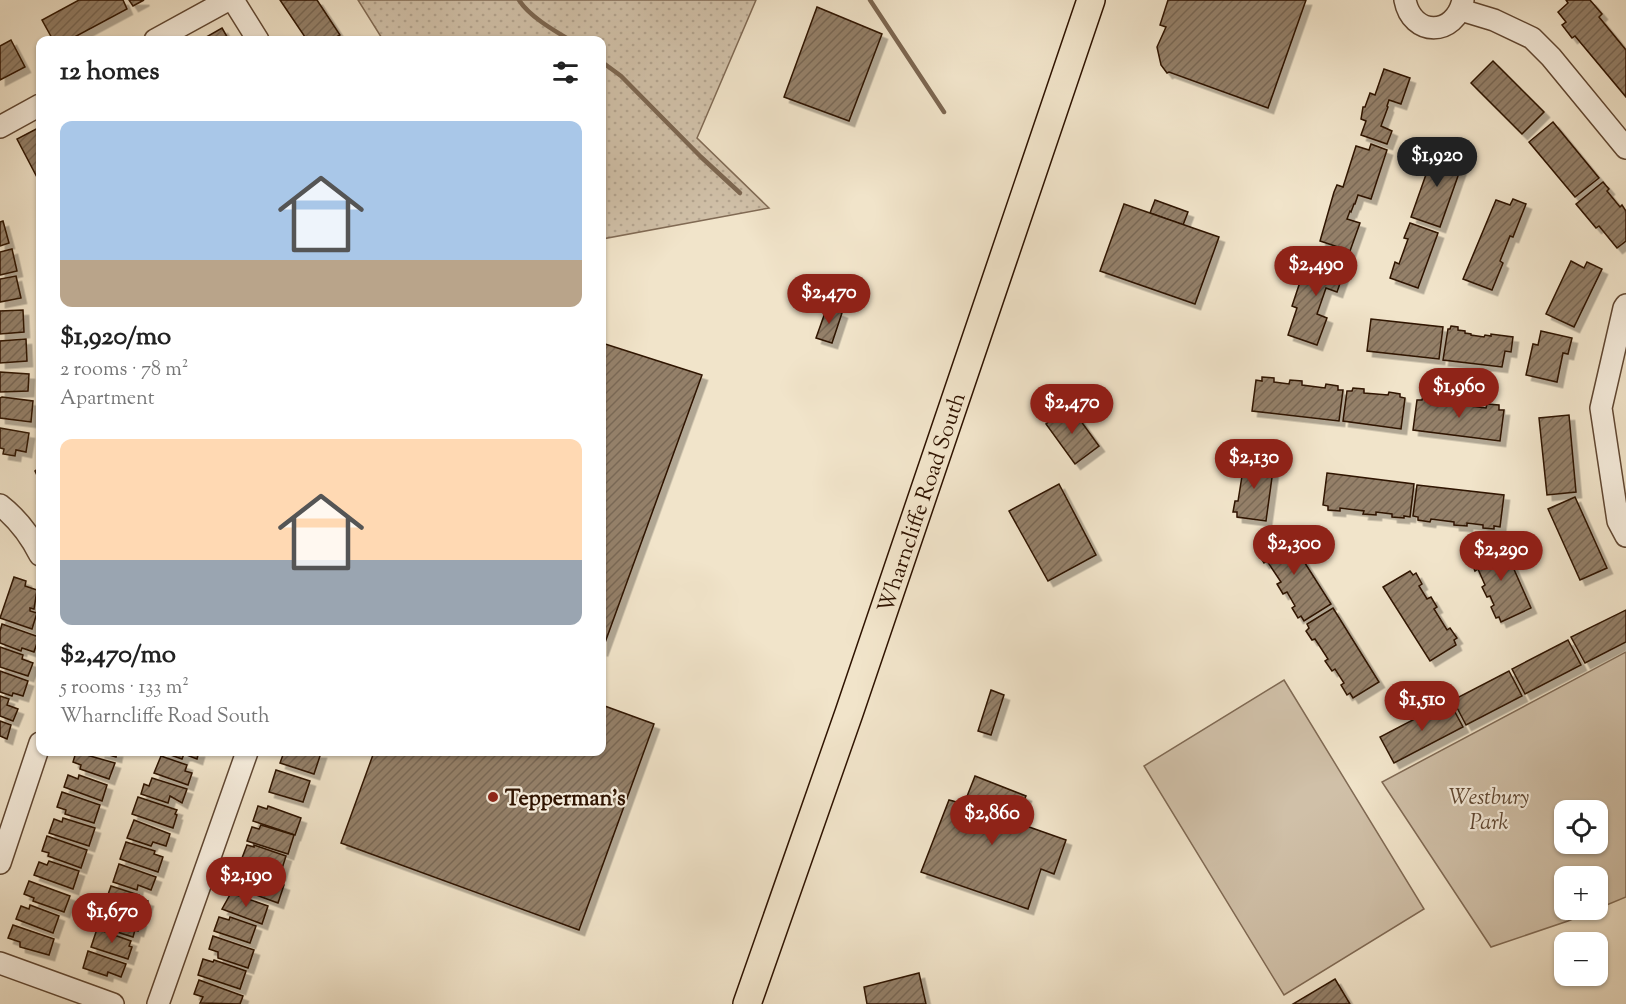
<!DOCTYPE html>
<meta charset="utf-8">
<style>
body{margin:0;font-family:"Sorts Mill Goudy",serif;background:#f2f2f2;color:#222;height:100vh;display:flex;flex-direction:column;font-size:22px;white-space:nowrap}
*{box-sizing:border-box;margin:0}
p{font-size:20px;color:#767676}
.icon{flex:none;width:33px;height:33px;fill:none;stroke:currentColor;stroke-width:2;stroke-linecap:round;stroke-linejoin:round}
.map{position:relative;flex:1;overflow:hidden}
.details{position:absolute;left:36px;top:36px;width:570px;height:720px;display:flex;flex-direction:column;background:#fff;border-radius:12px;box-shadow:0 2px 4px #0004}
.details>*{flex:none}
.tools{position:absolute;left:1554px;top:800px;display:grid;gap:12px}
.tools a{display:grid;place-items:center;width:54px;height:54px;border-radius:12px;background:#fff;box-shadow:0 2px 4px #0004;font-size:30px}
.price{position:absolute;translate:-50% -51px;padding:0 14px;border-radius:21px;background:#8f2418;color:#fff;font-size:20px;line-height:39px;filter:drop-shadow(0 2px 3px #0008)}
.price::after{content:'';position:absolute;left:50%;top:36px;width:18px;height:14px;margin-left:-9px;background:inherit;clip-path:polygon(0 0,100% 0,50% 100%)}
.price.current{background:#222;color:#fff}
ul{padding:0;list-style:none}
li{display:grid;align-content:center;gap:12px;height:318px;padding:0 24px}
li span{display:grid;place-items:center;height:186px;border-radius:12px;color:#555}
li>.icon{margin-inline-start:auto}
span .icon{width:108px;height:108px;fill:#fffc;stroke-width:1}
li b{font-size:26px}
h2{display:flex;justify-content:space-between;align-items:center;height:72px;padding:0 24px;font-size:26px}
.map>svg:first-child{display:block}
.grass{fill:url(#grass-dots);stroke:#806a54;stroke-width:1.5}
.green{fill:#d0c0a8;stroke:#806a54;stroke-width:1.5;fill-rule:evenodd}
.lines{fill:none;stroke-linecap:round;stroke-linejoin:round}
.stream{stroke:#7c6650;stroke-width:4.5}
.building{fill:url(#building-hatch);stroke:#2f1300;stroke-width:1.5;filter:url(#shadow)}
.minor-casing{stroke:#604732;stroke-width:24}
.major-casing{stroke:#2f1300;stroke-width:30}
.minor{stroke:#f6eddd;stroke-width:21}
.major{stroke:#f1e4ca;stroke-width:27}
.poi-dot{fill:#8f2418;stroke:#f6eddd;stroke-width:2}
.labels{text-anchor:middle;stroke-width:4.5;stroke-linejoin:round;paint-order:stroke}
.street-label{font-size:22px;fill:#2f1300;stroke:#f6eddd}
.park-label{font-size:22px;font-style:italic;fill:#5f4732;stroke:#f6eddd}
.poi-label{font-size:22px;font-weight:bold;fill:#2f1300;stroke:#f6eddd;text-anchor:start}
</style>
<div class="map">
<svg width="1626" height="1004" viewBox="0 0 1626 1004">
<defs>
<pattern id="grass-dots" width="8" height="8" patternUnits="userSpaceOnUse" patternTransform="scale(1.5)"><rect width="8" height="8" fill="#d0c0a8"/><path d="M2 2h.1M6 6h.1" fill="none" stroke="#b3a48f" stroke-width="1.8" stroke-linecap="round"/></pattern>
<pattern id="building-hatch" width="6" height="6" patternUnits="userSpaceOnUse" patternTransform="scale(1.5)"><rect width="6" height="6" fill="#948069"/><path d="M-1 1l2-2M0 6l6-6M5 7l2-2" fill="none" stroke="#796854"/></pattern>
<filter id="shadow"><feDropShadow dx="5.5" dy="5.5" stdDeviation="0" flood-color="#0004"/></filter>
</defs>
<rect width="100%" height="100%" fill="#f1e4ca"/>
<filter id="stains"><feTurbulence type="fractalNoise" baseFrequency=".00333" numOctaves="4"/><feColorMatrix values="0 0 0 0 .2 0 0 0 0 .09 0 0 0 0 .02 0 0 0 .5 -.17"/></filter>
<radialGradient id="worn" r=".72"><stop offset=".6" stop-color="#630" stop-opacity="0"/><stop offset="1" stop-color="#630" stop-opacity=".3"/></radialGradient>
<polygon class="grass" points="358,0 756,0 697,138 769,208 602,239 602,40 383,40"/>
<g class="green">
<path d="M 1626,652 L 1626,897 L 1568,921 L 1491,947 L 1382,782 ZM 1564,810 L 1598,810 L 1598,843 L 1564,843 ZM 1564,876 L 1598,876 L 1598,909 L 1564,909 Z"/>
<polygon points="1284,680 1424,909 1284,995 1144,766"/>
</g>
<g class="lines">
<g class="stream">
<path d="M 519,0 C 529,16 553,30 570,40"/>
<polyline points="870,0 944,112"/>
<polyline points="602,62 621,76 701,157 740,193"/>
</g>
</g>
<g class="building">
<polygon points="79,0 123,0 127,9 69,40 53,40 42,20"/>
<polygon points="129,0 144,0 133,6"/>
<polygon points="280,0 317,0 340,35 331,40 307,40"/>
<polygon points="1168,0 1306,0 1268,108 1169,72 1167,73 1161,65 1157,47 1166,27 1160,25"/>
<polygon points="1566,0 1590,0 1602,14 1599,17 1626,50 1626,97 1575,36 1572,38 1562,25 1566,22 1558,12 1568,3"/>
<polygon points="817,7 882,34 849,121 784,97"/>
<polygon points="222,28 229,40 201,40"/>
<polygon points="11,40 25,67 0,80 0,46"/>
<polygon points="1493,61 1544,112 1522,134 1471,83"/>
<polygon points="1384,69 1410,78 1401,104 1389,100 1387,106 1388,107 1381,126 1392,131 1387,144 1361,135 1366,121 1361,119 1363,107 1365,107 1370,93 1375,95"/>
<polygon points="1553,122 1599,178 1575,197 1529,142"/>
<polygon points="40,127 40,183 17,139"/>
<polygon points="1371,144 1387,150 1371,199 1358,195 1355,204 1354,204 1351,212 1350,211 1347,219 1360,223 1350,251 1320,241 1334,192 1337,185 1343,187 1356,146 1369,150"/>
<polygon points="1435,149 1464,159 1440,227 1411,217"/>
<polygon points="1603,182 1609,189 1607,191 1620,207 1622,205 1626,211 1626,241 1617,248 1599,226 1596,228 1576,204"/>
<polygon points="1513,199 1526,204 1513,237 1510,236 1500,261 1503,263 1492,290 1463,279 1496,200 1510,205"/>
<polygon points="1155,200 1188,212 1183,225 1150,213"/>
<polygon points="1124,204 1219,237 1195,304 1100,271"/>
<polygon points="3,221 9,243 0,246 0,222"/>
<polygon points="1410,223 1438,233 1418,288 1390,278 1395,262 1399,264 1408,239 1404,238"/>
<polygon points="12,249 17,271 0,275 0,252"/>
<polygon points="1333,252 1349,258 1337,292 1326,288 1317,314 1327,318 1317,345 1288,335 1297,308 1292,306 1301,279 1307,281 1317,254 1331,259"/>
<polygon points="1571,261 1584,268 1587,262 1602,269 1574,327 1546,314"/>
<polygon points="16,276 21,298 0,302 0,279"/>
<polygon points="827,307 842,313 832,343 816,338"/>
<polygon points="23,310 24,332 0,334 0,311"/>
<polygon points="1371,319 1443,327 1439,359 1367,351"/>
<polygon points="1451,326 1458,327 1458,330 1465,331 1465,333 1471,334 1471,335 1484,337 1485,335 1491,336 1491,334 1513,337 1511,352 1505,351 1502,367 1443,360 1448,329 1450,329"/>
<polygon points="1541,331 1572,338 1568,354 1563,353 1557,382 1526,375 1533,344 1538,345"/>
<polygon points="26,339 27,361 0,363 0,341"/>
<polygon points="602,343 702,375 602,651"/>
<polygon points="0,372 29,374 28,391 0,392"/>
<polygon points="1262,377 1274,378 1274,382 1289,384 1290,380 1302,381 1302,385 1325,388 1326,384 1338,386 1338,390 1343,390 1339,421 1252,411 1256,380 1262,381"/>
<polygon points="1353,388 1364,389 1364,393 1388,395 1389,392 1400,394 1400,397 1405,398 1401,429 1343,421 1347,391 1352,391"/>
<polygon points="1423,396 1435,398 1434,401 1449,403 1450,400 1462,401 1462,405 1486,408 1487,404 1499,405 1499,410 1504,410 1500,441 1413,430 1417,400 1422,400"/>
<polygon points="2,397 33,401 31,422 0,418 0,398"/>
<polygon points="1070,406 1099,446 1075,464 1046,424"/>
<polygon points="1569,415 1576,492 1547,495 1539,418"/>
<polygon points="0,428 29,433 26,452 16,450 15,456 3,454 4,449 0,448"/>
<polygon points="1242,459 1274,463 1266,521 1237,517 1237,512 1233,512 1235,501 1238,501 1242,476 1237,476 1239,464 1242,464"/>
<polygon points="40,467 40,482 35,471"/>
<polygon points="1327,473 1414,484 1410,517 1404,516 1404,518 1392,517 1392,514 1376,512 1376,515 1363,514 1364,511 1340,508 1340,511 1328,510 1328,506 1323,505"/>
<polygon points="1059,484 1096,555 1048,581 1009,511"/>
<polygon points="1417,485 1504,495 1500,527 1494,526 1494,529 1483,528 1483,525 1467,523 1467,526 1454,525 1454,522 1431,519 1430,522 1418,520 1418,517 1413,516"/>
<polygon points="1575,497 1607,568 1580,580 1548,509"/>
<polygon points="1284,530 1331,604 1304,621 1301,616 1298,618 1292,608 1295,606 1287,592 1283,594 1277,584 1281,582 1267,561 1264,563 1258,553 1261,551 1258,547"/>
<polygon points="1502,542 1531,608 1501,622 1499,617 1496,618 1491,607 1494,605 1490,596 1487,597 1482,587 1485,585 1478,569 1475,571 1471,561 1474,559 1472,554"/>
<polygon points="1410,571 1413,575 1416,573 1422,584 1419,586 1427,599 1431,597 1437,607 1434,609 1447,630 1450,628 1457,638 1454,640 1456,645 1430,661 1383,587"/>
<polygon points="14,577 26,581 25,586 37,590 34,609 30,608 30,611 37,613 32,629 0,618"/>
<polygon points="1333,608 1379,682 1353,698 1350,693 1347,695 1341,685 1344,683 1335,669 1332,671 1325,661 1328,659 1315,639 1312,640 1306,631 1309,628 1307,624"/>
<polygon points="1626,610 1626,642 1585,663 1571,637"/>
<polygon points="2,624 39,637 34,652 22,648 21,651 0,643 0,631"/>
<polygon points="1568,640 1581,665 1525,694 1512,669"/>
<polygon points="0,647 23,655 22,659 33,663 28,676 0,667"/>
<polygon points="0,671 28,681 23,696 13,693 12,696 0,692"/>
<polygon points="1509,671 1522,696 1466,725 1453,700"/>
<polygon points="991,690 1004,695 991,735 978,731"/>
<polygon points="0,696 9,699 7,705 18,709 13,721 0,716"/>
<polygon points="1449,701 1463,727 1394,763 1380,737"/>
<polygon points="602,705 654,724 579,930 341,843 374,752 602,752"/>
<polygon points="0,721 11,725 7,739 0,736"/>
<polygon points="76,752 115,763 109,779 80,769 81,765 73,762"/>
<polygon points="99,752 117,752 116,757"/>
<polygon points="162,752 199,752 197,759 184,754 182,759"/>
<polygon points="284,752 321,753 314,774 280,763"/>
<polygon points="161,756 187,765 185,771 192,773 188,785 154,773"/>
<polygon points="276,770 310,781 303,802 269,792"/>
<polygon points="68,775 78,779 79,775 107,785 102,801 64,787"/>
<polygon points="975,776 1026,796 1015,822 1066,840 1054,874 1041,869 1028,909 921,872 949,800 964,804"/>
<polygon points="152,778 187,789 182,803 170,796 168,803 141,794 144,784 149,786"/>
<polygon points="62,792 100,805 94,823 65,814 66,810 57,807"/>
<polygon points="138,797 177,810 175,814 177,815 173,828 132,814"/>
<polygon points="258,806 267,809 268,806 301,818 295,835 253,821"/>
<polygon points="63,818 95,828 89,846 49,833 54,819 62,822"/>
<polygon points="134,820 170,834 166,846 153,842 151,846 127,838"/>
<polygon points="261,825 294,835 288,854 247,841 252,827 259,829"/>
<polygon points="47,836 87,850 81,868 48,856 49,853 42,851"/>
<polygon points="126,842 155,851 154,854 163,857 158,872 120,859"/>
<polygon points="247,845 254,847 254,845 286,856 280,875 251,865 251,866 247,865 248,860 242,858"/>
<polygon points="49,861 79,871 73,889 34,875 39,862 47,865"/>
<polygon points="119,864 156,877 151,890 138,885 137,890 113,882"/>
<polygon points="237,868 284,885 278,903 245,891 247,887 232,882"/>
<polygon points="29,881 70,896 64,912 33,901 34,898 24,894"/>
<polygon points="111,886 139,895 138,898 148,901 143,916 105,903"/>
<polygon points="231,893 268,906 262,924 222,909"/>
<polygon points="30,905 59,916 53,933 16,919 21,906 29,909"/>
<polygon points="110,910 141,921 138,931 135,930 133,937 104,928 102,926"/>
<polygon points="219,917 229,920 230,917 256,926 250,943 214,931"/>
<polygon points="13,925 54,939 49,955 20,947 20,942 8,938"/>
<polygon points="97,929 131,941 129,946 132,947 128,959 91,947"/>
<polygon points="213,936 254,950 248,968 218,958 218,952 209,949"/>
<polygon points="88,951 126,964 121,977 108,972 107,976 83,968"/>
<polygon points="203,959 213,962 214,960 246,971 240,989 198,975"/>
<polygon points="919,973 926,1004 867,1004 864,987"/>
<polygon points="1335,979 1350,1004 1293,1004"/>
<polygon points="199,980 243,996 240,1004 200,1003 203,997 194,994"/>
</g>
<g class="lines">
<g class="minor-casing">
<g id="minor">
<polyline points="233,0 258,40"/>
<path d="M 1405,0 C 1412,37 1455,37 1463,0"/>
<polyline points="1461,10 1494,20 1532,38 1551,57 1626,148"/>
<polyline points="155,40 228,0"/>
<polyline points="0,127 40,105"/>
<polyline points="1626,305 1624,308 1601,408 1618,521 1626,536"/>
<path d="M 0,505 C 18,519 30,535 40,555"/>
<polyline points="0,863 40,743"/>
<polyline points="0,963 113,1004"/>
<polyline points="158,1004 247,752"/>
</g>
</g>
<g class="major-casing">
<g id="major">
<path id="s1" d="M 747,1004 L 849,713 L 1091,0"/>
</g>
</g>
<use href="#minor" class="minor"/>
<use href="#major" class="major"/>
</g>
<circle class="poi-dot" cx="493" cy="797" r="6"/>
<g class="labels">
<g class="street-label">
<text dy="8" stroke="none"><textPath href="#s1" startOffset="531">Wharncliffe Road South</textPath></text>
</g>
<g class="park-label">
<text x="1489" y="804">Westbury<tspan x="1489" dy="25">Park</tspan></text>
</g>
<g class="poi-label">
<text x="505" y="805">Tepperman's</text>
</g>
</g>
<rect width="100%" height="100%" filter="url(#stains)"/>
<rect width="100%" height="100%" fill="url(#worn)"/>
</svg>
<div class="tools">
<a><svg class="icon" aria-label="locate" viewBox="0 0 24 24"><circle cx="12" cy="12" r="6"/><path d="M12 2v4M12 18v4M2 12h4M18 12h4"/></svg></a>
<a>+</a>
<a>−</a>
</div>
<b class="price current" style="left:1437px;top:188px">$1,920</b>
<b class="price" style="left:1316px;top:297px">$2,490</b>
<b class="price" style="left:829px;top:325px">$2,470</b>
<b class="price" style="left:1459px;top:419px">$1,960</b>
<b class="price" style="left:1072px;top:435px">$2,470</b>
<b class="price" style="left:1254px;top:490px">$2,130</b>
<b class="price" style="left:1294px;top:576px">$2,300</b>
<b class="price" style="left:1501px;top:582px">$2,290</b>
<b class="price" style="left:1422px;top:732px">$1,510</b>
<b class="price" style="left:992px;top:846px">$2,860</b>
<b class="price" style="left:246px;top:908px">$2,190</b>
<b class="price" style="left:112px;top:944px">$1,670</b>
<section class="details">
<h2>12 homes<svg class="icon" aria-label="filters" viewBox="0 0 24 24"><path d="M4 7h16M4 17h16"/><circle cx="9" cy="7" r="2"/><circle cx="15" cy="17" r="2"/></svg></h2>
<ul>
<li><span style="background:linear-gradient(#a9c7e8 75%,#b9a48a 0)"><svg class="icon" aria-label="home" viewBox="0 0 24 24"><path d="M3 11l9-7 9 7M6 9v11h12V9"/></svg></span><div><b>$1,920/mo</b><p>2 rooms · 78 m²</p><p>Apartment</p></div></li>
<li><span style="background:linear-gradient(#ffd9b3 65%,#9aa5b1 0)"><svg class="icon" aria-label="home" viewBox="0 0 24 24"><path d="M3 11l9-7 9 7M6 9v11h12V9"/></svg></span><div><b>$2,470/mo</b><p>5 rooms · 133 m²</p><p>Wharncliffe Road South</p></div></li>
</ul>
</section>
</div>
